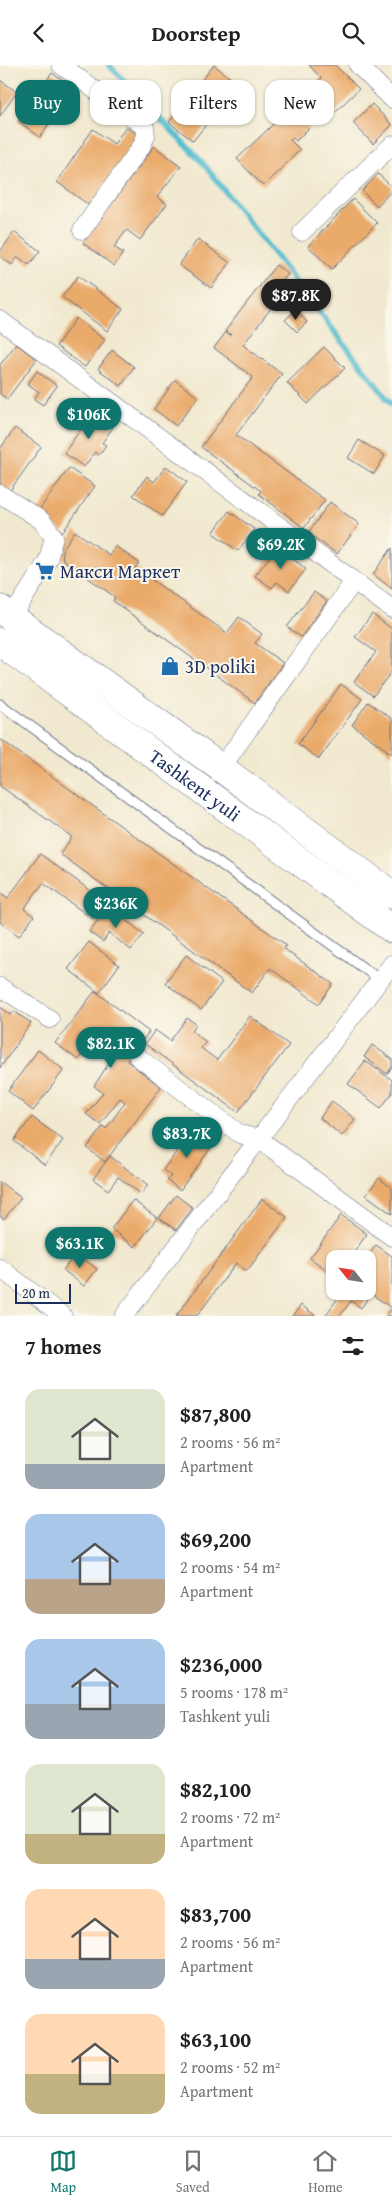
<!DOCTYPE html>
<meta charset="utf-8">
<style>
body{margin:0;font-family:"Gentium Book Plus",serif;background:#f6f6f6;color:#202124;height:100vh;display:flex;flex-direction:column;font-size:19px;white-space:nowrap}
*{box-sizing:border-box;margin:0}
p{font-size:16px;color:#757577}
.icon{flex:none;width:28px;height:28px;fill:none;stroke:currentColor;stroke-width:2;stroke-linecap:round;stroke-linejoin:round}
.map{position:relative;height:1251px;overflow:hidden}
.drawer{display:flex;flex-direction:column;background:#fff;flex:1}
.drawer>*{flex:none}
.hud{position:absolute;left:15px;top:15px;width:362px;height:45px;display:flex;gap:10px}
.needle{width:32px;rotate:300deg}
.buttons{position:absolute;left:326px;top:1185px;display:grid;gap:10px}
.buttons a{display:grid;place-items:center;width:50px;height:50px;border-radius:10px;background:#fff;box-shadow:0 1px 4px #0004;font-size:25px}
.scale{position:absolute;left:15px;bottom:12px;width:56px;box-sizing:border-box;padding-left:5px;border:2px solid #1b2f5e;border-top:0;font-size:14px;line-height:18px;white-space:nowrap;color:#1b2f5e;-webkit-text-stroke:4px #fbf7ec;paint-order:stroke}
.price{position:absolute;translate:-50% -42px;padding:0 11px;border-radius:18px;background:#0f766e;color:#fff;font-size:16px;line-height:32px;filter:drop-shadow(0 1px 2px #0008)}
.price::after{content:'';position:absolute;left:50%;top:30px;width:15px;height:11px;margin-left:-8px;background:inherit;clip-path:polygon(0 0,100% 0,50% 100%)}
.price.selected{background:#222;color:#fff}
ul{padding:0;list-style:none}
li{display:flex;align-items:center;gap:15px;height:125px;padding:0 25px}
li span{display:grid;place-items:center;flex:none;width:140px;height:100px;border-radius:15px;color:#555}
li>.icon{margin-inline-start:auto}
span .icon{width:60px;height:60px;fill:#fffc;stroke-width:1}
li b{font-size:21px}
h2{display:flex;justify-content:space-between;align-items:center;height:60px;padding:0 25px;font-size:21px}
.chip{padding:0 18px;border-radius:15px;background:#fff;box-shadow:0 1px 4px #0004;font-size:18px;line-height:45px}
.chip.selected{background:#0f766e;color:#fff}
header{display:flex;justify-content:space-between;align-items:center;height:65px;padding:0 25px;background:#fff;font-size:22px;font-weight:700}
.dock{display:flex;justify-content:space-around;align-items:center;height:70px;border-top:1px solid #e0e0e0;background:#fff;font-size:14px;color:#757577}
.dock a{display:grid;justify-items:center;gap:2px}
.dock .selected{color:#0f766e}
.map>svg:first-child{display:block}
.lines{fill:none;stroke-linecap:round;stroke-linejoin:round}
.stream{stroke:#52bcce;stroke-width:5.5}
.building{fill:#eaaa6b}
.lane-casing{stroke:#667086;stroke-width:11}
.street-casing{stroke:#667086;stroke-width:19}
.highway-casing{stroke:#667086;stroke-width:29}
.lane{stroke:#fff;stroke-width:9}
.street{stroke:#fff;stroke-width:18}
.highway{stroke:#fff;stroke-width:28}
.labels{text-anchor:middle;stroke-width:4;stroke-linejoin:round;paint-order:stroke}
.poi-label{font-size:19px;fill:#1b2f5e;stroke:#fbf7ec;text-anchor:start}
.street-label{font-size:19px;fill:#1b2f5e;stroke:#fbf7ec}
</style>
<header><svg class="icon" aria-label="back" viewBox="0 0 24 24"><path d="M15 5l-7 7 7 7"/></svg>Doorstep<svg class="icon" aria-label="search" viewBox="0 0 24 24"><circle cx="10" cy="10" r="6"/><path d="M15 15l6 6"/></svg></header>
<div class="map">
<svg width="392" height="1251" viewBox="0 0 392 1251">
<rect width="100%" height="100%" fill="#fbf7ec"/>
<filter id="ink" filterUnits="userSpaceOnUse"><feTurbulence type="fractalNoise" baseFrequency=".02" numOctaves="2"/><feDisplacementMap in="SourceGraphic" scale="10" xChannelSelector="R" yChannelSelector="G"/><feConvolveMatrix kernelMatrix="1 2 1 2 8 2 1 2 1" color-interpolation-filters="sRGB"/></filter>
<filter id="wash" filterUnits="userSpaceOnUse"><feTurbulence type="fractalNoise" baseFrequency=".0096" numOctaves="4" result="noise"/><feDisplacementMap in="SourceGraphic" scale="20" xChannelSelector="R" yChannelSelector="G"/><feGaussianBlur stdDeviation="1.12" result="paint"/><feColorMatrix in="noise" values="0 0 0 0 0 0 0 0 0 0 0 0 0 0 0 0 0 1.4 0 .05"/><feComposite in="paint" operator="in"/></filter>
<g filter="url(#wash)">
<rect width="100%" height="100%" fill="#f1e9cf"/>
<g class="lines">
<polyline class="stream" points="109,0 202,97 392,340"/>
</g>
<g id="blocks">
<g class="building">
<polygon points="214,0 238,19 193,76 169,57"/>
<polygon points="309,0 335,0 359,24 335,47 327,39 307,59 310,62 296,76 293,73 290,75 300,85 263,121 237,94 321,13"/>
<polygon points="52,8 73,23 40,72 18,56"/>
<polygon points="0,15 17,27 0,51"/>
<polygon points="372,39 392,60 373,79 353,58"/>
<polygon points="126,62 141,72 93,143 57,117 93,64 114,79"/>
<polygon points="154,81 181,101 157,132 167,139 140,175 127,165 114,182 123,188 114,201 83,178"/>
<polygon points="378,109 392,122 392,125 377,141 362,126"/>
<polygon points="353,134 377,158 332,204 308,181"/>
<polygon points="14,167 40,186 29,200 18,192 12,200 0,191 0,187"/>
<polygon points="198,174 230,198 211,223 179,200"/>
<polygon points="276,200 288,209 278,221 284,226 243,280 282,309 236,370 325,435 304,463 259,429 261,426 201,382 253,312 214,283 226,267 231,270 225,266"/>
<polygon points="78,211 123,244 107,266 62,232"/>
<polygon points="296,245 307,257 297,267 285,255"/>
<polygon points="76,253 105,275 85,302 56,281"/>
<polygon points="16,279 37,294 7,334 0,329 0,300"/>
<polygon points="324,282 345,303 308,339 287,318"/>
<polygon points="112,285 134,302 121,321 98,304"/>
<polygon points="37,306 57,321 43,340 34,334 39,327 28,319"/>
<polygon points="175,315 198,332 176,361 154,344"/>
<polygon points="93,347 113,362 102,378 106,380 99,390 95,387 84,402 64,388"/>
<polygon points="15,363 41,382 9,427 0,421 0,384"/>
<polygon points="359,375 385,391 374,409 348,393"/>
<polygon points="166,401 187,417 162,451 133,430 147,411 154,417"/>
<polygon points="69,403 95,421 63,467 37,448"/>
<polygon points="330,437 359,459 337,489 308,468"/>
<polygon points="229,446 254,464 238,486 213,468"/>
<polygon points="75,466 109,490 115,481 139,498 135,503 227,568 239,552 262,569 255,578 283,598 255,638 113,536 115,532 63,495 62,485"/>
<polygon points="277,482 306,504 289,526 277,517 272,523 255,511"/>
<polygon points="392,483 392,524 373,509"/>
<polygon points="314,527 327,536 301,572 287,562"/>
<polygon points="372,549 392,564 392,606 373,631 354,617 376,587 355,572"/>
<polygon points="341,619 362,634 319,694 298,679"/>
<polygon points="368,637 392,654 392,689 352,660"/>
<polygon points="0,674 286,880 284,884 333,919 319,939 270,903 252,928 60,789 72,772 0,721"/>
<polygon points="40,789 105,836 93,854 43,818 24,844 34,851 19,871 0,857 0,827 8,833"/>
<polygon points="108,842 144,869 131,885 109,868 103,877 89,867"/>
<polygon points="89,877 119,900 99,928 68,904"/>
<polygon points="186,890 222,917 201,945 165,918"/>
<polygon points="95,926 149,967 127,996 161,1022 105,1097 87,1083 103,1061 106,1064 125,1037 120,1033 100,1059 86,1049 103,1028 94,1021 115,989 94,973 78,995 55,978"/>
<polygon points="0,942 11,950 14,946 31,958 0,1003"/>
<polygon points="250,951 289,980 238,1047 145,979 155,965 170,976 187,953 196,959 192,966 206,977 201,983 217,995"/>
<polygon points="372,980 392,994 392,1002 387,1009 364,992"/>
<polygon points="38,985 64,1005 33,1046 8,1026"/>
<polygon points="365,996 392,1015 392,1028 381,1043 348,1019"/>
<polygon points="332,1036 355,1054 342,1071 320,1053"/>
<polygon points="32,1052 63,1075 45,1100 14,1076"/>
<polygon points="193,1065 213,1080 180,1125 167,1115 171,1111 163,1105"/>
<polygon points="110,1091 148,1120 141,1129 118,1112 108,1125 93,1114"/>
<polygon points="379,1113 392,1123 392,1149 366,1130"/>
<polygon points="0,1117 21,1133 4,1154 0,1151"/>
<polygon points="176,1130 193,1143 176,1165 159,1153"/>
<polygon points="262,1134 287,1152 247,1206 236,1198 197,1251 176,1251"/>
<polygon points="133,1135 157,1153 135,1182 111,1164"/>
<polygon points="341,1150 367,1169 349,1194 335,1194 335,1211 310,1193"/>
<polygon points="376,1180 392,1191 392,1251 386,1251 392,1243 371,1229 361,1243 351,1236 340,1251 325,1251 343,1226 368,1226 366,1194"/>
<polygon points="76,1188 97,1204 84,1221 63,1205"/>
<polygon points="301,1240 316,1251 293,1251"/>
</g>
</g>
</g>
<g filter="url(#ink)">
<use href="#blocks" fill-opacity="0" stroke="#667086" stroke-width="1"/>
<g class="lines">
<g class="lane-casing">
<polyline id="lane" points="0,639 380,915"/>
</g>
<g class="street-casing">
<g id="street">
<polyline points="61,0 145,62 146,71 141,82 82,165"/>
<polyline points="358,0 392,34"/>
<polyline points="302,167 392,80"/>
<polyline points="0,255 392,544"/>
<polyline points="0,429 41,455 54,472 48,495 12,552"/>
<polyline points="221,703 354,516"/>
<polyline points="0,922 50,954"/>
<polyline points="138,992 240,1069 259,1074 392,1172"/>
<polyline points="0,1203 63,1251"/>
<polyline points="124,1251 392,899"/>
</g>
</g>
<g class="highway-casing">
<g id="highway">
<polyline points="0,544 221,703 392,830"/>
<path id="s1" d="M 0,577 L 392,864"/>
</g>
</g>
<use href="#lane" class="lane"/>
<use href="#street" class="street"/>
<use href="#highway" class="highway"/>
</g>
</g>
<defs>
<g id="supermarket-bare" transform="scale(1.5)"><path d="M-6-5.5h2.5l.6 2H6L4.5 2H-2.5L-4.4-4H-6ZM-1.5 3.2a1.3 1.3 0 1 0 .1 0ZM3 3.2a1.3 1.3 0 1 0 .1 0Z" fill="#1f6fb2" stroke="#fbf7ec" stroke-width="2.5" paint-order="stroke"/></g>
<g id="shop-bare" transform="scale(1.5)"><path d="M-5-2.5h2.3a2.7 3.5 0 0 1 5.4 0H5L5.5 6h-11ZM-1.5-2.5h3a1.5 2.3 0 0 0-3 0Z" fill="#1f6fb2" stroke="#fbf7ec" stroke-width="2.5" paint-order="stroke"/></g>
</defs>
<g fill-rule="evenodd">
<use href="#supermarket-bare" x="45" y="506"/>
<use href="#shop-bare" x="170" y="601"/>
</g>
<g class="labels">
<g class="poi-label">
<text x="60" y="513">Макси Маркет</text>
<text x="185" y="608">3D poliki</text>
</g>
<g class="street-label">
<text dy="7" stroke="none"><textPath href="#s1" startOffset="242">Tashkent yuli</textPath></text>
</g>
</g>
</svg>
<div class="buttons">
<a><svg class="needle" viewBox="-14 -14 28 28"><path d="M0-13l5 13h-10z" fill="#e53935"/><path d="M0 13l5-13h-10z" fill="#757577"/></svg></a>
</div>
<div class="scale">20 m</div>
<b class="price selected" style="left:296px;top:256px">$87.8K</b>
<b class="price" style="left:89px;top:375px">$106K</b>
<b class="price" style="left:281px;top:505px">$69.2K</b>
<b class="price" style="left:116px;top:864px">$236K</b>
<b class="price" style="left:111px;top:1004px">$82.1K</b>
<b class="price" style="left:187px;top:1094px">$83.7K</b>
<b class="price" style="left:80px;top:1204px">$63.1K</b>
<div class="hud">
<a class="chip selected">Buy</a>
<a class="chip">Rent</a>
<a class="chip">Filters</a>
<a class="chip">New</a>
</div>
</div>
<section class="drawer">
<h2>7 homes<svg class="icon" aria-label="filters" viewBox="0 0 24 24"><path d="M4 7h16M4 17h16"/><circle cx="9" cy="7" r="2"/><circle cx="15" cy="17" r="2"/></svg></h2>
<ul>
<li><span style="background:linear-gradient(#dfe7d0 75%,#9aa5b1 0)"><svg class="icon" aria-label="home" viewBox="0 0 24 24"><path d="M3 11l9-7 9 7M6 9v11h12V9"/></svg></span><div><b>$87,800</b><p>2 rooms · 56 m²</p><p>Apartment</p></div></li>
<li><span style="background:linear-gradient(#a9c7e8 65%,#b9a48a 0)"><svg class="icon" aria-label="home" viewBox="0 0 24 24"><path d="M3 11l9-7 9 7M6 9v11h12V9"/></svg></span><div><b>$69,200</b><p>2 rooms · 54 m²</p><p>Apartment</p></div></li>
<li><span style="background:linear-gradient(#a9c7e8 65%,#9aa5b1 0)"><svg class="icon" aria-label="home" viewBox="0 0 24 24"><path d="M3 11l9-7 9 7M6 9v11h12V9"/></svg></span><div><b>$236,000</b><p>5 rooms · 178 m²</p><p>Tashkent yuli</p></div></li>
<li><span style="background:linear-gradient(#dfe7d0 70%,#c2b280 0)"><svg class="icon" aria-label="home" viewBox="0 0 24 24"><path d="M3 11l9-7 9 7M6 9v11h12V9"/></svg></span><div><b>$82,100</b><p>2 rooms · 72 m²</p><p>Apartment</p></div></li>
<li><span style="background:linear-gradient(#ffd9b3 70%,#9aa5b1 0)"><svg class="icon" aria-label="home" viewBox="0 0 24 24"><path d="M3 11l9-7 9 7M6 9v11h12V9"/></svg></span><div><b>$83,700</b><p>2 rooms · 56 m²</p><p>Apartment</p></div></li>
<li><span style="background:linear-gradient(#ffd9b3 60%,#c2b280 0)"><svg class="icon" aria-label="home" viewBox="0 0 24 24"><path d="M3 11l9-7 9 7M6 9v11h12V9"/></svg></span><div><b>$63,100</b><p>2 rooms · 52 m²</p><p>Apartment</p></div></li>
</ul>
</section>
<nav class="dock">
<a class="selected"><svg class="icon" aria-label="map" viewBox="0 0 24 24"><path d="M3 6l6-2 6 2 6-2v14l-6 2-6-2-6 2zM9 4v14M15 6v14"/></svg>Map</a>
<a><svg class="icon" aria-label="saved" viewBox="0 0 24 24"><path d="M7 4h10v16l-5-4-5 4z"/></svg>Saved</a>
<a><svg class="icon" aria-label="home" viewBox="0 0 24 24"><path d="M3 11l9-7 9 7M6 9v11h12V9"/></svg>Home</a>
</nav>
